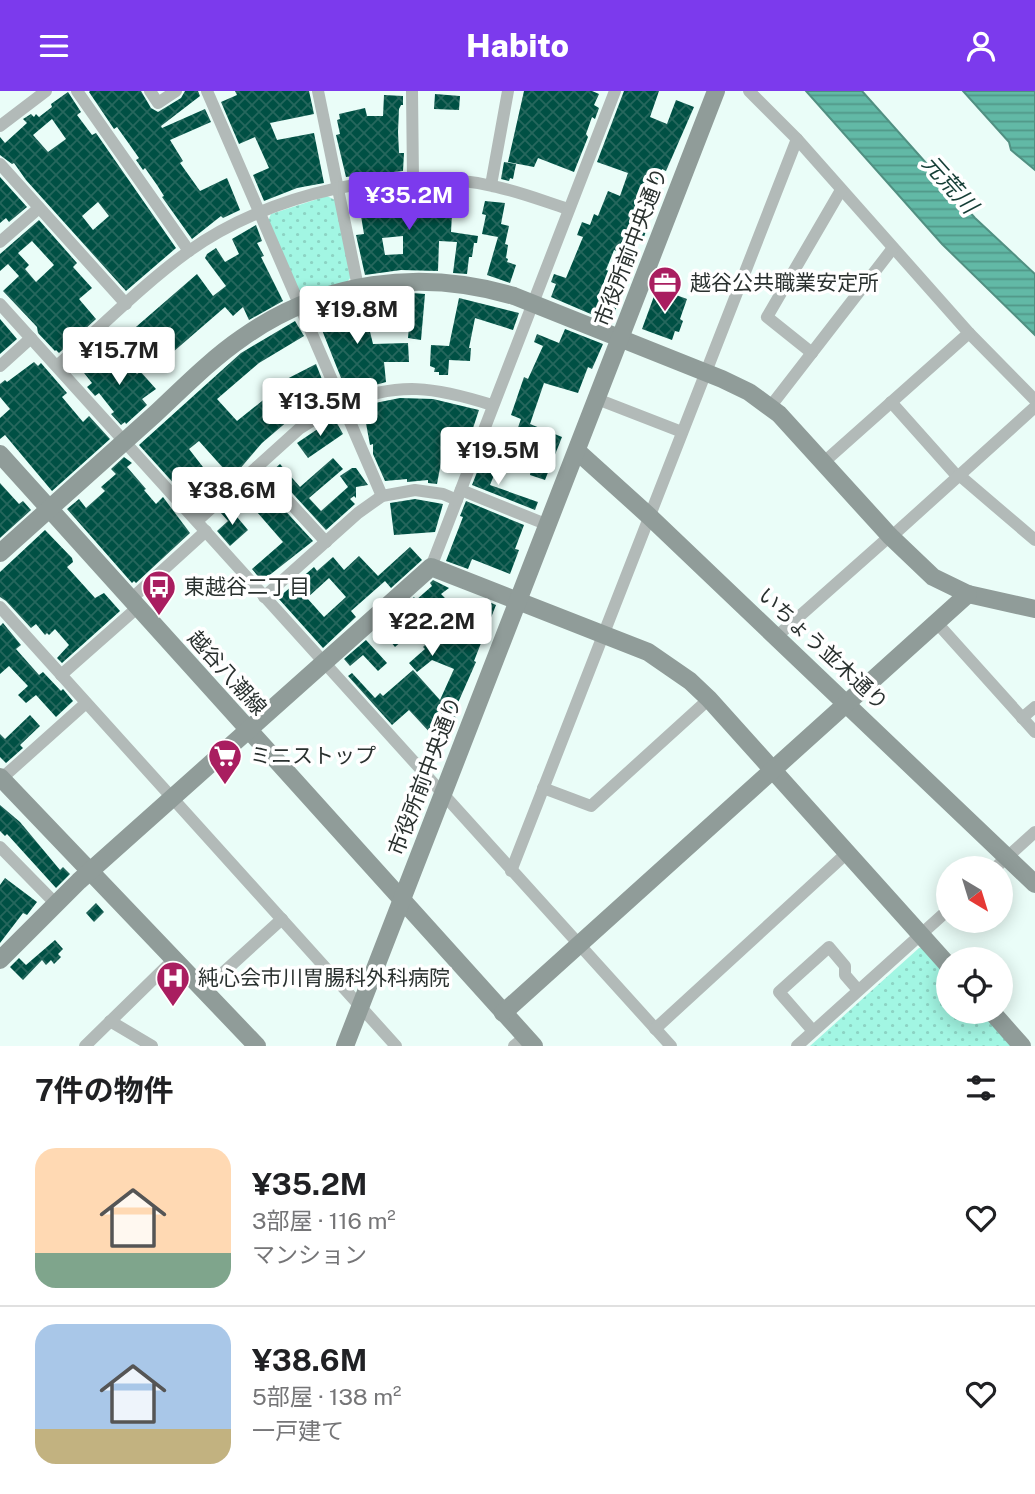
<!DOCTYPE html>
<html lang="ja">
<meta charset="utf-8">
<style>
body{margin:0;font-family:"Public Sans","Noto Sans JP",sans-serif;background:#f6f6f6;color:#202124;height:100vh;display:flex;flex-direction:column;font-size:26px;white-space:nowrap}
*{box-sizing:border-box;margin:0}
p{font-size:23px;color:#757577}
.icon{flex:none;width:38px;height:38px;fill:none;stroke:currentColor;stroke-width:2;stroke-linecap:round;stroke-linejoin:round}
.map{position:relative;height:955px;overflow:hidden}
.side{display:flex;flex-direction:column;background:#fff;flex:1}
.side>*{flex:none}
.needle{width:46px;rotate:142deg}
.fabs{position:absolute;left:936px;top:765px;display:grid;gap:14px}
.fabs a{display:grid;place-items:center;width:77px;height:77px;border-radius:50%;background:#fff;box-shadow:0 4px 18px #0003;font-size:35px}
.price{position:absolute;translate:-50% -60px;padding:0 16px;border-radius:7px;background:#fff;color:#222;font-size:23px;line-height:46px;filter:drop-shadow(0 2px 4px #0008)}
.price::after{content:'';position:absolute;left:50%;top:42px;width:21px;height:16px;margin-left:-10px;background:inherit;clip-path:polygon(0 0,100% 0,50% 100%)}
.price.active{background:#7c3aed;color:#fff}
ul{padding:0;list-style:none}
li{display:flex;align-items:center;gap:21px;height:175px;padding:0 35px}
li+li{border-top:2px solid #e0e0e0}
li span{display:grid;place-items:center;flex:none;width:196px;height:140px;border-radius:21px;color:#555}
li>.icon{margin-inline-start:auto}
span .icon{width:84px;height:84px;fill:#fffc;stroke-width:1}
li b{font-size:30px}
h2{display:flex;justify-content:space-between;align-items:center;height:84px;padding:0 35px;font-size:30px}
header{display:flex;justify-content:space-between;align-items:center;height:91px;padding:0 35px;background:#7c3aed;color:#fff;font-size:32px;font-weight:800}
.map>svg:first-child{display:block}
.park{fill:url(#park-dots)}
.water{fill:url(#water-rules);stroke:#519082;stroke-width:2}
.building{fill:url(#building-cross-hatch);fill-rule:evenodd}
.lines{fill:none;stroke-linecap:round;stroke-linejoin:round}
.street{stroke:#b2bab8;stroke-width:12}
.secondary{stroke:#909c99;stroke-width:18}
.labels{text-anchor:middle;stroke-width:7;stroke-linejoin:round;paint-order:stroke}
.street-label{font-size:21px;fill:#2a312f;stroke:#fff}
.poi-label{font-size:21px;fill:#2a312f;stroke:#fff;text-anchor:start}
.water-label{font-size:23px;font-style:italic;fill:#153e36;stroke:#fff}
</style>
<header><svg class="icon" aria-label="menu" viewBox="0 0 24 24"><path d="M4 6h16M4 12h16M4 18h16"/></svg>Habito<svg class="icon" aria-label="person" viewBox="0 0 24 24"><circle cx="12" cy="8" r="4"/><path d="M4 21q1-7 8-7t8 7"/></svg></header>
<div class="map">
<svg width="1035" height="955" viewBox="0 0 1035 955">
<defs>
<pattern id="park-dots" width="8" height="8" patternUnits="userSpaceOnUse" patternTransform="scale(1.75)"><rect width="8" height="8" fill="#a2f6e3"/><path d="M2 2h.1M6 6h.1" fill="none" stroke="#8cd3c3" stroke-width="1.8" stroke-linecap="round"/></pattern>
<pattern id="water-rules" width="6" height="5" patternUnits="userSpaceOnUse" patternTransform="scale(1.75)"><rect width="6" height="5" fill="#62b9a6"/><path d="M0 2.5h6" fill="none" stroke="#519788"/></pattern>
<pattern id="building-cross-hatch" width="8" height="8" patternUnits="userSpaceOnUse" patternTransform="scale(1.75)"><rect width="8" height="8" fill="#005044"/><path d="M0 0l8 8M0 8l8-8" fill="none" stroke="#26675d"/></pattern>
</defs>
<rect width="100%" height="100%" fill="#eafdf8"/>
<g class="park">
<polygon points="327,105 335,109 351,186 346,192 306,205 299,201 268,130 271,123"/>
<polygon points="925,856 948,883 948,920 981,921 1011,955 810,955 919,857"/>
</g>
<g class="water">
<polygon points="806,0 862,0 975,127 1035,183 1035,244 942,153"/>
<polygon points="963,0 1035,0 1035,79 1011,59 1009,51"/>
</g>
<g class="building">
<polygon points="90,0 141,0 151,17 158,21 181,7 185,0 198,0 200,5 161,35 162,37 205,18 211,31 170,49 183,70 180,72 200,100 227,87 240,119 223,127 221,125 192,148 162,106 164,105 157,94 145,77 143,79 136,69 139,67 127,50 117,36 114,38 89,1"/>
<polygon points="235,0 309,0 314,23 270,32 277,49 314,42 324,92 297,97 264,110 253,84 269,77 255,46 239,53 221,11 237,4"/>
<polygon points="524,0 592,0 599,3 594,14 599,17 595,28 592,26 586,43 588,46 574,81 538,67 534,76 508,71"/>
<polygon points="624,0 659,0 650,26 667,33 676,9 694,16 666,80 662,78 656,94 653,92 645,112 653,115 644,136 647,137 644,146 633,143 625,163 614,159 606,179 609,180 603,193 609,195 603,210 617,215 614,223 610,222 607,230 551,206 556,193 551,191 554,183 566,187 583,146 577,144 582,131 590,134 594,123 598,125 608,100 620,105 628,82 597,71"/>
<path d="M 68,1 L 81,21 L 77,24 L 92,44 L 96,42 L 176,157 L 126,200 L 26,89 L 14,72 L 12,73 L 0,64 L 0,46 L 5,52 L 27,32 L 23,28 L 31,23 L 34,26 L 36,23 L 39,26 L 52,16 L 51,13 ZM 52,28 L 66,48 L 48,61 L 33,44 ZM 98,111 L 109,125 L 93,139 L 82,125 Z"/>
<polygon points="435,3 460,5 459,19 434,18"/>
<polygon points="384,4 403,5 403,14 401,14 399,18 398,41 399,62 404,62 403,80 346,86 336,44 340,43 337,29 340,28 339,23 365,17 367,25 383,25"/>
<polygon points="504,71 516,73 513,88 510,87 509,90 501,88"/>
<polygon points="0,86 27,116 9,131 6,127 0,132"/>
<path d="M 372,100 L 372,103 L 412,100 L 453,105 L 451,141 L 478,145 L 477,152 L 474,152 L 472,166 L 469,166 L 467,183 L 453,182 L 457,151 L 439,150 L 438,180 L 401,179 L 365,184 L 356,144 L 364,143 L 360,119 L 356,117 L 354,103 ZM 403,145 L 403,163 L 385,164 L 382,147 Z"/>
<polygon points="485,110 505,112 501,133 509,135 505,153 508,154 506,167 508,168 507,171 516,174 510,192 487,184 498,146 482,143 486,124 482,123"/>
<path d="M 39,129 L 77,172 L 73,176 L 92,197 L 79,208 L 96,228 L 59,262 L 56,259 L 55,260 L 38,242 L 37,236 L 3,200 L 19,185 L 8,173 L 0,180 L 0,163 ZM 32,150 L 54,174 L 36,191 L 25,178 L 29,174 L 18,162 Z"/>
<polygon points="256,134 262,150 257,152 264,165 261,166 283,210 249,229 243,216 233,225 225,216 158,274 129,242 197,183 213,205 226,195 205,167 207,163 216,157 225,171 239,163 232,148"/>
<polygon points="657,197 687,208 680,228 683,230 679,241 675,240 672,249 642,238"/>
<polygon points="412,202 425,203 421,249 408,247"/>
<polygon points="459,207 519,222 513,239 475,227 469,257 471,257 470,270 449,269 448,284 439,284 439,281 434,281 435,277 430,275 431,254 449,255"/>
<polygon points="362,208 373,253 408,252 409,271 384,271 386,291 347,302 318,229 316,230 312,222"/>
<polygon points="0,228 17,248 0,263"/>
<polygon points="295,230 304,245 259,272 217,308 237,330 267,306 279,292 316,273 325,296 322,298 329,309 313,319 309,312 262,352 232,387 199,350 189,358 220,398 197,418 139,354 241,262"/>
<polygon points="565,238 603,253 592,278 588,276 578,302 544,292 530,333 562,346 545,389 530,384 532,371 509,362 521,328 511,324 524,286 528,288 543,255 534,251 537,243 559,252"/>
<polygon points="107,241 118,254 111,261 100,248"/>
<polygon points="119,262 137,283 140,280 156,298 142,308 147,314 126,333 125,331 121,334 111,323 114,321 99,302 95,305 87,296 92,292 77,273 85,267 96,280"/>
<polygon points="34,271 38,275 41,272 67,302 62,306 83,331 89,325 110,348 52,400 5,344 0,348 0,327 10,318 0,306 0,293 5,289 7,291"/>
<polygon points="400,307 433,308 479,319 467,355 461,353 460,356 445,350 437,393 428,392 428,389 407,391 407,388 385,390 373,363 373,353 370,354 365,327 359,329 355,320 354,318 365,314"/>
<polygon points="334,327 343,343 308,367 297,352"/>
<polygon points="124,366 132,372 127,376 146,398 144,399 156,413 163,406 190,442 136,492 134,490 132,492 67,418 79,408 86,417 105,400 101,396 116,383 111,378"/>
<polygon points="333,367 343,378 309,407 321,420 348,396 340,385 352,377 356,377 368,394 356,396 356,407 354,405 350,408 355,413 326,439 272,380 280,373 300,396"/>
<polygon points="481,371 497,377 490,394 538,411 535,419 472,394"/>
<polygon points="257,389 313,450 262,490 252,478 283,451 257,421 266,412 250,394"/>
<polygon points="0,392 19,413 23,410 31,419 0,447"/>
<polygon points="415,408 443,413 435,441 394,444 390,412"/>
<polygon points="466,410 524,434 515,458 519,459 510,483 472,468 468,478 446,470 463,426 460,425"/>
<polygon points="227,414 248,439 230,455 217,440 228,430 220,421"/>
<polygon points="45,439 72,467 73,471 67,476 95,507 104,502 120,520 62,572 57,567 69,554 55,538 49,544 47,542 45,544 36,533 31,537 6,510 0,506 0,481"/>
<path d="M 410,456 L 422,469 L 391,497 L 385,490 L 351,520 L 356,526 L 323,557 L 278,507 L 314,476 L 317,480 L 333,466 L 344,479 L 359,465 L 378,485 ZM 329,487 L 346,506 L 324,526 L 307,507 Z"/>
<polygon points="433,489 449,497 441,503 454,516 448,523 450,525 447,528 468,537 480,507 496,514 474,570 476,571 453,623 456,626 434,646 409,619 392,634 348,585 352,582 375,607 380,602 383,605 413,579 440,609 454,578 432,569 417,581 409,572 425,558 423,556 426,553 415,539 395,556 381,539 414,506 416,509 432,495 430,492"/>
<polygon points="3,532 21,554 16,558 39,584 43,581 61,600 63,598 73,610 56,626 36,604 26,612 18,604 28,595 9,575 0,583 0,535"/>
<polygon points="366,549 387,572 378,580 363,564 350,575 344,568"/>
<polygon points="30,624 40,635 20,654 23,657 6,672 0,666 0,643 5,648"/>
<polygon points="0,714 20,731 60,779 63,776 70,783 56,797 7,743 5,745 0,740"/>
<polygon points="5,787 37,811 27,824 23,822 0,852 0,794"/>
<polygon points="96,812 104,821 94,831 86,822"/>
<polygon points="55,849 63,858 58,863 61,866 54,873 51,869 46,874 42,869 23,889 10,876 19,867 26,874"/>
</g>
<g class="lines">
<g class="street">
<polyline points="77,0 189,160"/>
<polyline points="150,0 158,12 176,0"/>
<polyline points="207,0 382,405"/>
<polyline points="318,0 358,196"/>
<polyline points="412,0 413,88"/>
<polyline points="749,0 797,48 969,242 1035,309"/>
<polyline points="0,35 46,0"/>
<polyline points="0,73 126,213"/>
<polyline points="491,94 508,0"/>
<polyline points="0,151 39,117"/>
<polyline points="0,213 671,955"/>
<polyline points="812,262 767,226 841,99"/>
<polyline points="0,275 31,247"/>
<path d="M 57,275 C 100,237 142,194 189,160 C 268,103 396,73 492,95 C 518,100 543,110 568,118"/>
<polyline points="597,308 682,341"/>
<polyline points="891,311 957,385"/>
<path d="M 342,313 C 399,290 435,296 492,314"/>
<polyline points="770,316 893,157"/>
<polyline points="824,371 969,242"/>
<polyline points="257,376 326,451"/>
<polyline points="959,384 1035,449"/>
<polyline points="461,399 548,434"/>
<polyline points="197,430 299,338 341,312"/>
<polyline points="891,446 1035,316"/>
<polyline points="431,476 615,0"/>
<polyline points="264,506 358,422 382,405 415,399 443,403 457,409"/>
<polyline points="130,509 206,440"/>
<polyline points="0,516 396,955"/>
<polyline points="937,532 1035,641"/>
<polyline points="776,546 890,445"/>
<polyline points="61,584 137,517"/>
<polyline points="1022,627 1035,616"/>
<polyline points="1,688 86,612"/>
<polyline points="543,697 591,715 709,608"/>
<polyline points="0,756 56,813"/>
<polyline points="995,777 1035,741"/>
<polyline points="511,780 797,48"/>
<polyline points="204,899 282,828"/>
<polyline points="110,930 152,955"/>
<polyline points="655,938 848,761"/>
<polyline points="813,940 779,901 829,856 845,875 845,884 858,899"/>
<polyline points="85,955 174,868"/>
<polyline points="514,955 525,946"/>
<polyline points="797,955 948,819"/>
</g>
<g class="secondary">
<polyline points="577,360 649,425 1035,793"/>
<polyline points="0,363 534,955"/>
<path d="M 0,462 C 51,416 102,370 154,324 C 182,298 210,269 242,247 C 322,190 420,177 514,205 L 722,288 L 749,301 L 779,323 L 890,445 L 933,486 L 968,503 L 1035,518"/>
<polyline points="0,686 257,955"/>
<polyline points="0,869 79,790 431,476 648,561 690,590 709,608 948,874"/>
<polyline points="991,920 1022,955"/>
<polyline points="503,922 968,503"/>
<polyline points="345,955 716,0"/>
</g>
</g>
<defs>
<g id="office-pin" transform="scale(1.75)"><path d="M0 17L-7.5 6A9.5 9.5 0 1 1 7.5 6Z" fill="#a91e60" stroke="#fff"/><path d="M-6-3h4V-5.5h4V-3h4V5H-6ZM-1-4.5V-3h2v-1.5ZM-6 0V1H6V0Z" fill="#fff"/></g>
<g id="bus-pin" transform="scale(1.75)"><path d="M0 17L-7.5 6A9.5 9.5 0 1 1 7.5 6Z" fill="#a91e60" stroke="#fff"/><path d="M-5-6H5V4H4V6H2V4H-2V6H-4V4H-5ZM-3.5-4V0h7V-4ZM-3.5 1.2v1.5H-2V1.2ZM2 1.2v1.5H3.5V1.2Z" fill="#fff"/></g>
<g id="supermarket-pin" transform="scale(1.75)"><path d="M0 17L-7.5 6A9.5 9.5 0 1 1 7.5 6Z" fill="#a91e60" stroke="#fff"/><path d="M-6-5.5h2.5l.6 2H6L4.5 2H-2.5L-4.4-4H-6ZM-1.5 3.2a1.3 1.3 0 1 0 .1 0ZM3 3.2a1.3 1.3 0 1 0 .1 0Z" fill="#fff"/></g>
<g id="hospital-pin" transform="scale(1.75)"><path d="M0 17L-7.5 6A9.5 9.5 0 1 1 7.5 6Z" fill="#a91e60" stroke="#fff"/><path d="M-5-5h3v3.5h4V-5h3V5h-3V1.5h-4V5h-3Z" fill="#fff"/></g>
</defs>
<g fill-rule="evenodd">
<use href="#office-pin" x="665" y="192"/>
<use href="#bus-pin" x="159" y="496"/>
<use href="#supermarket-pin" x="225" y="665"/>
<use href="#hospital-pin" x="173" y="887"/>
</g>
<g class="labels">
<g class="street-label">
<text transform="translate(631 156) rotate(-69)" y="7">市役所前中央通り</text>
<text transform="translate(823 558) rotate(43)" y="7">いちょう並木通り</text>
<text transform="translate(227 582) rotate(48)" y="7">越谷八潮線</text>
<text transform="translate(425 685) rotate(-69)" y="7">市役所前中央通り</text>
</g>
<g class="poi-label">
<text x="690" y="199">越谷公共職業安定所</text>
<text x="184" y="503">東越谷二丁目</text>
<text x="250" y="672">ミニストップ</text>
<text x="198" y="894">純心会市川胃腸科外科病院</text>
</g>
<g class="water-label">
<text transform="translate(950 93) rotate(48)" y="8">元荒川</text>
</g>
</g>
</svg>
<div class="fabs">
<a><svg class="needle" viewBox="-14 -14 28 28"><path d="M0-13l5 13h-10z" fill="#e53935"/><path d="M0 13l5-13h-10z" fill="#757577"/></svg></a>
<a><svg class="icon" aria-label="locate" viewBox="0 0 24 24"><circle cx="12" cy="12" r="6"/><path d="M12 2v4M12 18v4M2 12h4M18 12h4"/></svg></a>
</div>
<b class="price active" style="left:409px;top:141px">¥35.2M</b>
<b class="price" style="left:357px;top:255px">¥19.8M</b>
<b class="price" style="left:119px;top:296px">¥15.7M</b>
<b class="price" style="left:320px;top:347px">¥13.5M</b>
<b class="price" style="left:498px;top:396px">¥19.5M</b>
<b class="price" style="left:232px;top:436px">¥38.6M</b>
<b class="price" style="left:432px;top:567px">¥22.2M</b>
</div>
<section class="side">
<h2>7件の物件<svg class="icon" aria-label="filters" viewBox="0 0 24 24"><path d="M4 7h16M4 17h16"/><circle cx="9" cy="7" r="2"/><circle cx="15" cy="17" r="2"/></svg></h2>
<ul>
<li><span style="background:linear-gradient(#ffd9b3 75%,#7fa58c 0)"><svg class="icon" aria-label="home" viewBox="0 0 24 24"><path d="M3 11l9-7 9 7M6 9v11h12V9"/></svg></span><div><b>¥35.2M</b><p>3部屋 · 116 m²</p><p>マンション</p></div><svg class="icon" aria-label="heart" viewBox="0 0 24 24"><path d="M12 20l-8-8c-3-5 5-10 8-4 3-6 11-1 8 4z"/></svg></li>
<li><span style="background:linear-gradient(#a9c7e8 75%,#c2b280 0)"><svg class="icon" aria-label="home" viewBox="0 0 24 24"><path d="M3 11l9-7 9 7M6 9v11h12V9"/></svg></span><div><b>¥38.6M</b><p>5部屋 · 138 m²</p><p>一戸建て</p></div><svg class="icon" aria-label="heart" viewBox="0 0 24 24"><path d="M12 20l-8-8c-3-5 5-10 8-4 3-6 11-1 8 4z"/></svg></li>
</ul>
</section>
